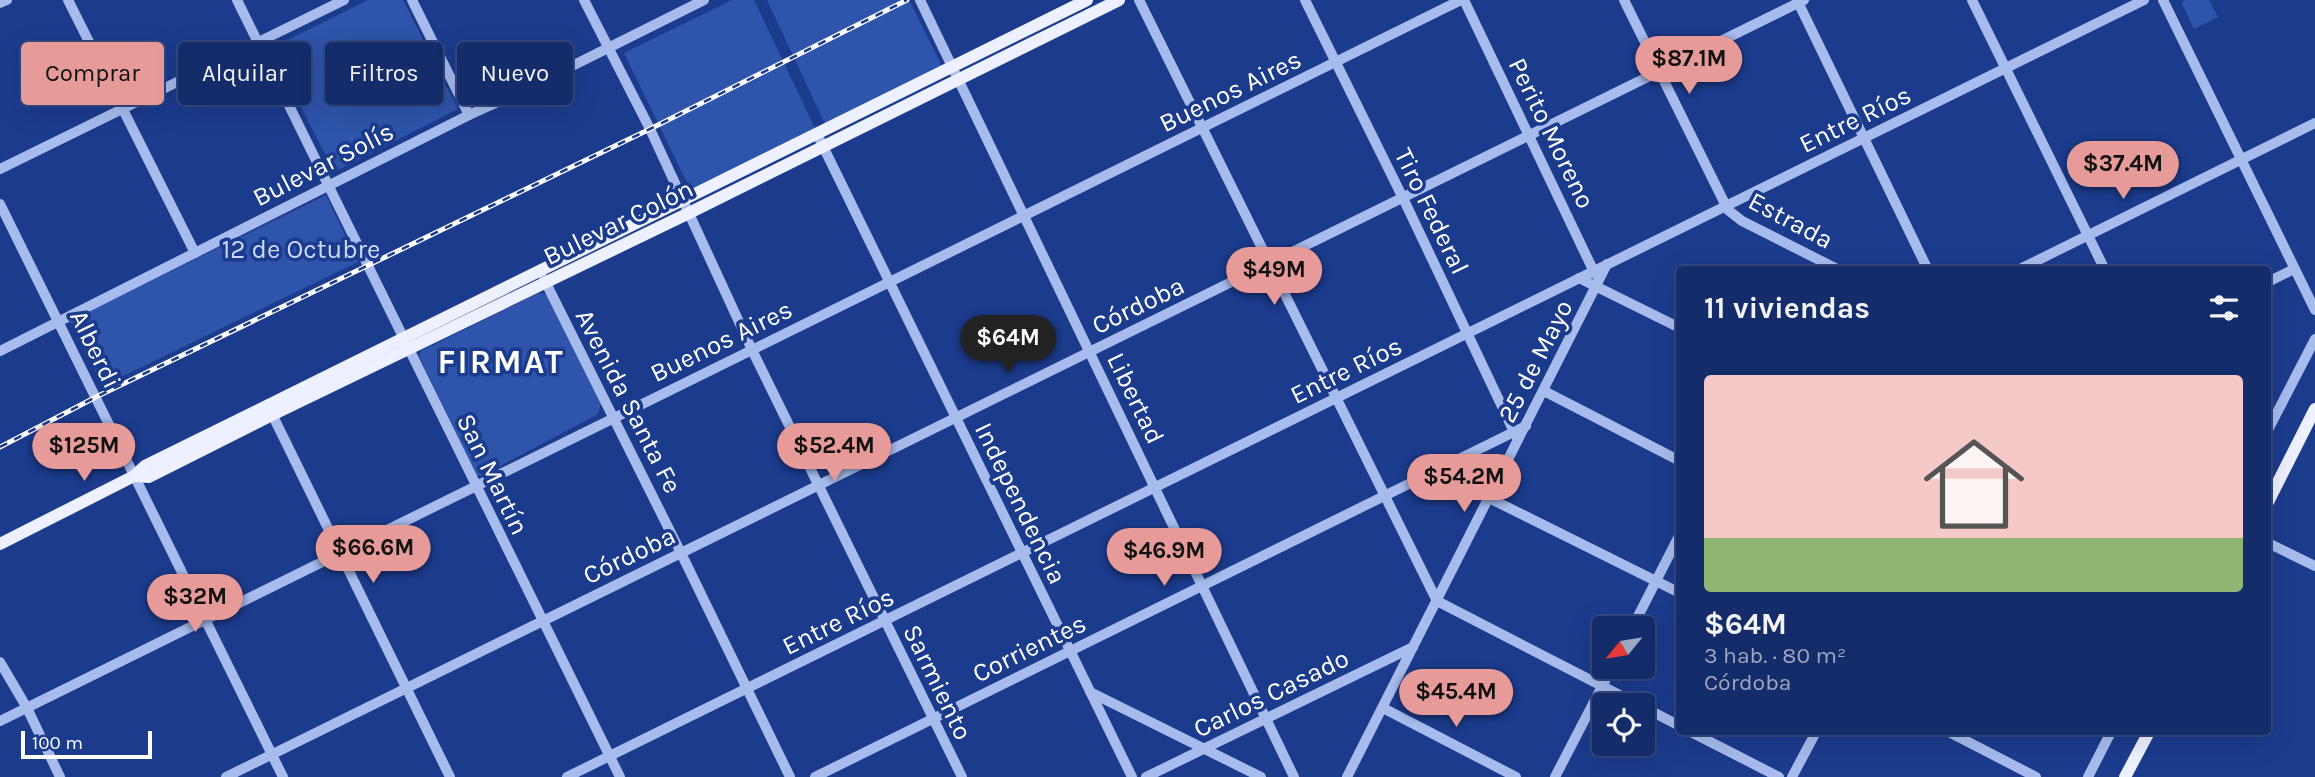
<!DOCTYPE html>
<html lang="es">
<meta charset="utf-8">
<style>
body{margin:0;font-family:Karla,sans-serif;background:#213872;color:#f1f3f6;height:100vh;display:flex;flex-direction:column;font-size:26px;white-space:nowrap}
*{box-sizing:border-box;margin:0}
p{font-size:23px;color:#9da7c1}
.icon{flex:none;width:38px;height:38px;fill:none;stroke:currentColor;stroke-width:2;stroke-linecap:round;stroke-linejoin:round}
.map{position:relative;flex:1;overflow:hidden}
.drawer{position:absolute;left:1676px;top:266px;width:595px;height:469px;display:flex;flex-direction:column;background:#142c6a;border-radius:7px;box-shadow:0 7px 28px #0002,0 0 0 2px #33487e}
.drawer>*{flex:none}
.banner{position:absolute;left:21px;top:42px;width:665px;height:63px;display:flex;gap:14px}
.needle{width:46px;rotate:240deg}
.tools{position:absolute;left:1592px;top:616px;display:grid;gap:14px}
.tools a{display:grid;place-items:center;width:63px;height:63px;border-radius:7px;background:#142c6a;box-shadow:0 7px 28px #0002,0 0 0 2px #33487e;font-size:35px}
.scale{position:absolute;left:21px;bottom:18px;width:131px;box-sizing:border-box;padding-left:7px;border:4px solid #fff;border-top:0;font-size:19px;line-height:24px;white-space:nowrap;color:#fff;-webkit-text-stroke:5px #1b3b8d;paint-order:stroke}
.price{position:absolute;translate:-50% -60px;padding:0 16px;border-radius:24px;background:#e69b98;color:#111;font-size:23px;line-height:46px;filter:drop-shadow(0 2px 4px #0008)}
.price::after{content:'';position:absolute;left:50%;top:42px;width:21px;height:16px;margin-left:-10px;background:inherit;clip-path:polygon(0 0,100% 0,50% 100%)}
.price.on{background:#222;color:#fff}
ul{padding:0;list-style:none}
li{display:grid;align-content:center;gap:14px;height:371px;padding:0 28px}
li+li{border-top:2px solid #33487e}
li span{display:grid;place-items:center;height:217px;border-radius:7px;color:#555}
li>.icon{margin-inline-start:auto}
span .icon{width:126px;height:126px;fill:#fffc;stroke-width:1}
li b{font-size:30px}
h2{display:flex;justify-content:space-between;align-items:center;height:84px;padding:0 28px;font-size:30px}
.pill{padding:0 24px;border-radius:7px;background:#142c6a;box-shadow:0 7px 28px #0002,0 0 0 2px #33487e;font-size:24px;line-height:63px}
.pill.on{background:#e69b98;color:#111}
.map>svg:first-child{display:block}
.green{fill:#2e54ab}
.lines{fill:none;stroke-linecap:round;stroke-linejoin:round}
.minor{stroke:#a7bced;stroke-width:10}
.major{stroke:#edf1ff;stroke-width:12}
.rail-casing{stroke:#fff;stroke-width:5}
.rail{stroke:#1b3b8d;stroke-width:2.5;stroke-dasharray:8;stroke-linecap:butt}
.labels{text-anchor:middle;stroke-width:7;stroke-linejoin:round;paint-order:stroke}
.street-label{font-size:26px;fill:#fff;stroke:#1b3b8d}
.park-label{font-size:26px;fill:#ccdafa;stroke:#1b3b8d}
.district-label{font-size:33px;font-weight:bold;letter-spacing:2px;fill:#fff;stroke:#1b3b8d}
</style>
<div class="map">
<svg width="2315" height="777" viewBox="0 0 2315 777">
<rect width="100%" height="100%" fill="#1b3b8d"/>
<g class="green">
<polygon points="368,0 403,0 458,109 334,172 271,48"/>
<polygon points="732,0 754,0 815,128 690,189 624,53"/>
<polygon points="767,0 909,0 942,66 825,124"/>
<polygon points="2186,0 2209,0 2218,17 2194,29 2181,2"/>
<polygon points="326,195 358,262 103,386 70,321"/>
<polygon points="538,293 547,294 601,404 598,414 481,476 476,475 419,356 421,351"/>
</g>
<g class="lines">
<g class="minor">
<polyline points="68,0 195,253"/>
<polyline points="237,0 620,777"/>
<polyline points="412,0 469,115"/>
<polyline points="584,0 650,129 752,350 962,777"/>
<polyline points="920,0 1294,777"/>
<polyline points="1139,0 1437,601 1639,705"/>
<polyline points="1305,0 1403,198 1517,438"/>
<polyline points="1464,0 1595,274"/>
<polyline points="1624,0 1728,210 1742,221 1839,270"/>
<polyline points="1797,0 1928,270"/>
<polyline points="1972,0 2105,270"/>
<polyline points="2163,0 2315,310"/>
<polyline points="0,3 7,0"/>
<polyline points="817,134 1132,777"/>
<polyline points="0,169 344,0"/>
<polyline points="0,204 283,777"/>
<polyline points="2018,270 2315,123"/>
<polyline points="1579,278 1680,328"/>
<polyline points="544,279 681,553 790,777"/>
<polyline points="2268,282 2294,269"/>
<polyline points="0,351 469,115 520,92 704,0"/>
<polyline points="1544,391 1680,461"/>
<polyline points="270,410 450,777"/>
<polyline points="2268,430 2315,339"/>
<polyline points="1489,498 1680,593"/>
<polyline points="2268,543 2315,566"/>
<polyline points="1632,628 1680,534"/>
<polyline points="0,662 27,708 60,777"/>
<polyline points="1090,692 1261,777"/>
<polyline points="1643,707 1680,726"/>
<polyline points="1383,708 1516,777"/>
<polyline points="0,721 1461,0"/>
<polyline points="1691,732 1779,777"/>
<polyline points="1949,732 2036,777"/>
<polyline points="226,777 1804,0"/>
<polyline points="567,777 2144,0"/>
<polyline points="815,777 1526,426"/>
<polyline points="1146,777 1413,647"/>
<polyline points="1347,777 1607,264"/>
<polyline points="1555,777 1612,667"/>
<polyline points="1792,777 1816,732"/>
<polyline points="2088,777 2111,732"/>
</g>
<g class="major">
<polyline points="134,476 149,477 272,415 689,213 1119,0"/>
<polyline points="2268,502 2315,409"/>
<polyline points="0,544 134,476 145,466 1087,0"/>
<polyline points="2125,777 2149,732"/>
</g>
<g class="rail-casing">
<polyline id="rail" points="0,447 96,397 650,129 907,0"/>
</g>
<use href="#rail" class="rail"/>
</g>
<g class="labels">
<g class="street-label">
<text transform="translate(1230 91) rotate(-26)" y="9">Buenos Aires</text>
<text transform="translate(1855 119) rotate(-26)" y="9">Entre Ríos</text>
<text transform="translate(1552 133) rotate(64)" y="9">Perito Moreno</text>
<text transform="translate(323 164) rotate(-27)" y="9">Bulevar Solís</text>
<text transform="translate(1432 211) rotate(64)" y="9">Tiro Federal</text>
<text transform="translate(1791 220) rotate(28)" y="9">Estrada</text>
<text transform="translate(618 222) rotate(-26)" y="9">Bulevar Colón</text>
<text transform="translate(1138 305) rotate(-26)" y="9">Córdoba</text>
<text transform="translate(721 341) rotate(-26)" y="9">Buenos Aires</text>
<text transform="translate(96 349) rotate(64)" y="9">Alberdi</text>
<text transform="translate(1535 361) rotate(-63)" y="9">25 de Mayo</text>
<text transform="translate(1346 370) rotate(-26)" y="9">Entre Ríos</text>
<text transform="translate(1136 398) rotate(64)" y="9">Libertad</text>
<text transform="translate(629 401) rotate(63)" y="9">Avenida Santa Fe</text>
<text transform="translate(493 474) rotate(64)" y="9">San Martín</text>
<text transform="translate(1021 503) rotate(64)" y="9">Independencia</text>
<text transform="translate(629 555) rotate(-26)" y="9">Córdoba</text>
<text transform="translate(838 621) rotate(-26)" y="9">Entre Ríos</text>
<text transform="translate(1029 648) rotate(-26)" y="9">Corrientes</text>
<text transform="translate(938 682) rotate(64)" y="9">Sarmiento</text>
<text transform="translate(1271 693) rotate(-26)" y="9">Carlos Casado</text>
</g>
<g class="park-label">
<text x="301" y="258">12 de Octubre</text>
</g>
<g class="district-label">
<text x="501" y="373">FIRMAT</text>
</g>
</g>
</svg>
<div class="tools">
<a><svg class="needle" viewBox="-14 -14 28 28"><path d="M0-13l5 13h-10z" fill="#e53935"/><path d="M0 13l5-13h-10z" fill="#9da7c1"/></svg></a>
<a><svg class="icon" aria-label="locate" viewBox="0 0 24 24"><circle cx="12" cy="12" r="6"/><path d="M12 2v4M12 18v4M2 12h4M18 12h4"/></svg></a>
</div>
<div class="scale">100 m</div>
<b class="price" style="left:1689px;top:96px">$87.1M</b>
<b class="price" style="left:2123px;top:201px">$37.4M</b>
<b class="price" style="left:1274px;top:307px">$49M</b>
<b class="price on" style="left:1008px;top:375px">$64M</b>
<b class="price" style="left:84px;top:483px">$125M</b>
<b class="price" style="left:834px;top:483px">$52.4M</b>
<b class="price" style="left:1464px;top:514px">$54.2M</b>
<b class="price" style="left:373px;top:585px">$66.6M</b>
<b class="price" style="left:1164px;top:588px">$46.9M</b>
<b class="price" style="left:195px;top:634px">$32M</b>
<b class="price" style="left:1456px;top:729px">$45.4M</b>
<div class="banner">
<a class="pill on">Comprar</a>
<a class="pill">Alquilar</a>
<a class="pill">Filtros</a>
<a class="pill">Nuevo</a>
</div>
<section class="drawer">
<h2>11 viviendas<svg class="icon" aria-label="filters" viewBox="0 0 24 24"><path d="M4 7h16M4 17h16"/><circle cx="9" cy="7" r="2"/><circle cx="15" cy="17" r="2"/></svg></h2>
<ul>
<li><span style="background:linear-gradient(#f6c9c9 75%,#8fb573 0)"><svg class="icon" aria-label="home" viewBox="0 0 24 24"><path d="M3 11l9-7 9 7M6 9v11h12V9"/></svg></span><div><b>$64M</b><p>3 hab. · 80 m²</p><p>Córdoba</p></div></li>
</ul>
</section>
</div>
